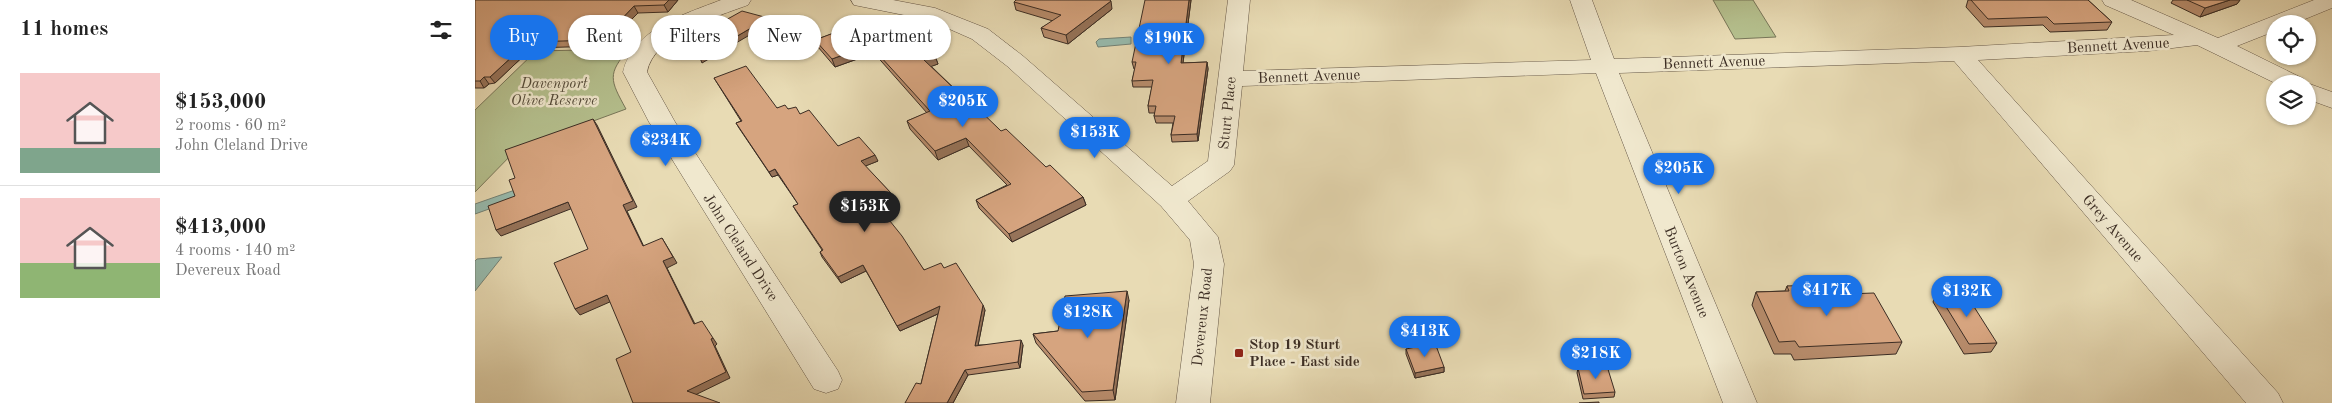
<!DOCTYPE html>
<meta charset="utf-8">
<style>
body{margin:0;font-family:"Old Standard TT",serif;background:#f2f2f2;color:#222;height:100vh;display:flex;flex-direction:column;font-size:19px;white-space:nowrap}
*{box-sizing:border-box;margin:0}
p{font-size:16px;color:#767676}
.icon{flex:none;width:28px;height:28px;fill:none;stroke:currentColor;stroke-width:2;stroke-linecap:round;stroke-linejoin:round}
.map{position:relative;flex:1;overflow:hidden}
.details{display:flex;flex-direction:column;background:#fff;width:475px}
.details>*{flex:none}
.banner{position:absolute;left:15px;top:15px;width:475px;height:45px;display:flex;gap:10px}
.buttons{position:absolute;left:1791px;top:15px;display:grid;gap:10px}
.buttons a{display:grid;place-items:center;width:50px;height:50px;border-radius:50%;background:#fff;box-shadow:0 1px 4px #0004;font-size:25px}
.price{position:absolute;translate:-50% -42px;padding:0 11px;border-radius:18px;background:#1a73e8;color:#fff;font-size:16px;line-height:32px;filter:drop-shadow(0 1px 2px #0008)}
.price::after{content:'';position:absolute;left:50%;top:30px;width:15px;height:11px;margin-left:-8px;background:inherit;clip-path:polygon(0 0,100% 0,50% 100%)}
.price.active{background:#222;color:#fff}
ul{padding:0;list-style:none}
li{display:flex;align-items:center;gap:15px;height:125px;padding:0 20px}
li+li{border-top:1px solid #e0e0e0}
li span{display:grid;place-items:center;flex:none;width:140px;height:100px;border-radius:0px;color:#555}
li>.icon{margin-inline-start:auto}
span .icon{width:60px;height:60px;fill:#fffc;stroke-width:1}
li b{font-size:21px}
h2{display:flex;justify-content:space-between;align-items:center;height:60px;padding:0 20px;font-size:21px}
.chip{padding:0 18px;border-radius:22px;background:#fff;box-shadow:0 1px 4px #0004;font-size:18px;line-height:45px}
.chip.active{background:#1a73e8;color:#fff}
main{display:flex;flex:1;min-height:0}
.map>svg:first-child{display:block}
.green{fill:#b5c08e;stroke:#787659}
.water{fill:#97bbae;stroke:#728277}
.lines{fill:none;stroke-linecap:round;stroke-linejoin:round}
.minor-casing{stroke:#665848;stroke-width:1}
.minor{fill:#f0e8ce;fill-rule:evenodd}
.wall{fill:#b88d6d;stroke:#3b2d24}
.shaded-wall{fill:#967359;stroke:#3b2d24}
.building{fill:#d6a47f;stroke:#3b2d24}
.poi-dot{fill:#8f2418;stroke:#f0e8ce;stroke-width:2}
.labels{text-anchor:middle;stroke-width:5;stroke-linejoin:round;paint-order:stroke}
.street-label{font-size:15px;fill:#3b2d24;stroke:#f0e8ce}
.park-label{font-size:15px;font-style:italic;fill:#534a39;stroke:#f0e8ce}
.poi-label{font-size:15px;font-weight:bold;fill:#3b2d24;stroke:#f0e8ce;text-anchor:start}
</style>
<main>
<section class="details">
<h2>11 homes<svg class="icon" aria-label="filters" viewBox="0 0 24 24"><path d="M4 7h16M4 17h16"/><circle cx="9" cy="7" r="2"/><circle cx="15" cy="17" r="2"/></svg></h2>
<ul>
<li><span style="background:linear-gradient(#f6c9c9 75%,#7fa58c 0)"><svg class="icon" aria-label="home" viewBox="0 0 24 24"><path d="M3 11l9-7 9 7M6 9v11h12V9"/></svg></span><div><b>$153,000</b><p>2 rooms · 60 m²</p><p>John Cleland Drive</p></div></li>
<li><span style="background:linear-gradient(#f6c9c9 65%,#8fb573 0)"><svg class="icon" aria-label="home" viewBox="0 0 24 24"><path d="M3 11l9-7 9 7M6 9v11h12V9"/></svg></span><div><b>$413,000</b><p>4 rooms · 140 m²</p><p>Devereux Road</p></div></li>
</ul>
</section>
<div class="map">
<svg width="1857" height="403" viewBox="0 0 1857 403">
<rect width="100%" height="100%" fill="#e8dbb4"/>
<filter id="stains"><feTurbulence type="fractalNoise" baseFrequency=".004" numOctaves="4"/><feColorMatrix values="0 0 0 0 .2 0 0 0 0 .09 0 0 0 0 .02 0 0 0 .5 -.17"/></filter>
<radialGradient id="worn" r=".72"><stop offset=".6" stop-color="#630" stop-opacity="0"/><stop offset="1" stop-color="#630" stop-opacity=".3"/></radialGradient>
<g class="green">
<polygon points="1238,0 1278,0 1301,37 1260,39"/>
<path d="M 154,49 C 132,74 135,80 151,109 L 42,149 L 0,192 L 0,110 L 61,51 Z"/>
</g>
<g class="water">
<polygon points="656,37 656,44 623,47 621,42 624,39"/>
<polygon points="40,190 42,199 0,214 0,204"/>
<polygon points="27,257 0,291 0,261 2,259"/>
</g>
<g class="lines">
<g class="minor-casing">
<g id="minor">
<path d="M 246,0 L 276,0 L 273,5 C 241,17 179,35 172,72 L 200,122 L 363,371 L 367,380 L 363,389 L 351,393 L 339,389 L 174,122 L 148,72 C 158,29 210,14 246,0 Z"/>
<polygon points="376,0 418,0 460,8 513,29 548,56 697,186 733,161 753,0 775,0 768,71 1116,60 1095,0 1117,0 1139,59 1485,47 1699,35 1630,5 1627,0 1656,0 1743,38 1839,0 1857,0 1857,8 1818,24 1800,24 1800,31 1762,46 1829,79 1832,83 1857,92 1857,108 1832,99 1832,84 1802,84 1722,45 1673,51 1503,60 1803,393 1808,403 1771,403 1479,61 1144,73 1282,403 1248,403 1121,73 767,86 759,165 755,171 713,201 743,237 749,264 735,403 701,403 719,264 715,240 686,206 532,66 497,39 454,20 379,5"/>
</g>
</g>
<use href="#minor" class="minor"/>
</g>
<g class="wall">
<polygon points="0,0 203,0 193,12 163,13 141,35 136,35 126,46 57,48 20,83 14,84 9,88 0,88"/>
<polygon points="716,0 708,63 732,62 733,69 723,141 697,142 696,135 698,123 681,123 679,116 680,113 674,113 673,106 677,87 658,87 657,81 660,69 659,69 657,62"/>
<polygon points="1493,0 1613,0 1637,22 1632,30 1575,32 1568,25 1509,27 1491,7"/>
<polygon points="1698,0 1765,0 1762,4 1725,17 1696,3"/>
<polygon points="539,2 637,9 593,44 569,37 566,28 578,21 541,10"/>
<polygon points="396,26 422,43 460,56 463,64 456,66 489,98 526,131 608,197 611,205 537,242 504,208 501,200 532,185 494,146 463,160 435,129 432,121 452,113 399,53 360,67 343,47 340,40 362,32 361,29"/>
<polygon points="239,78 302,108 313,109 325,114 363,146 403,161 390,166 415,192 417,197 401,205 449,270 469,268 510,310 503,345 548,345 545,368 493,375 478,403 430,403 446,384 463,314 425,331 391,271 366,283 347,257 345,252 347,250 321,211 318,206 323,204 303,175 297,177 264,128 261,123 266,121"/>
<polygon points="1312,286 1370,294 1427,342 1421,354 1319,360 1316,354 1299,354 1277,305 1281,292 1310,291"/>
<polygon points="1462,292 1522,343 1516,352 1489,354 1458,302"/>
<polygon points="654,300 640,400 610,401 561,343 558,334 583,331"/>
<polygon points="931,349 969,367 969,372 940,378 931,354"/>
<polygon points="1103,368 1140,392 1139,397 1108,399 1102,373"/>
</g>
<g class="shaded-wall">
<polygon points="194,0 203,0 193,12 189,5"/>
<polygon points="714,0 716,0 707,70 706,63"/>
<polygon points="1755,0 1765,0 1762,4 1725,17 1730,8"/>
<polygon points="636,1 637,9 593,44 591,35"/>
<polygon points="159,6 163,13 141,35 137,29"/>
<polygon points="293,18 295,23 227,63 225,58"/>
<polygon points="133,29 136,35 126,46 122,40"/>
<polygon points="53,42 57,48 20,83 15,77"/>
<polygon points="395,45 399,53 360,67 357,59"/>
<polygon points="460,56 463,64 452,68 449,60"/>
<polygon points="732,62 733,69 723,141 722,134"/>
<polygon points="9,77 14,84 9,88 5,81"/>
<polygon points="118,119 122,125 162,207 152,211 172,253 168,246 148,205"/>
<polygon points="491,138 494,146 463,160 460,151"/>
<polygon points="400,155 403,161 388,167 386,161"/>
<polygon points="300,169 303,175 297,177 294,172"/>
<polygon points="415,192 417,197 400,205 398,200"/>
<polygon points="608,197 611,205 537,242 534,234"/>
<polygon points="93,202 98,208 26,236 21,230"/>
<polygon points="187,238 202,263 192,268 223,330 219,324 188,261"/>
<polygon points="388,265 391,271 366,283 363,277"/>
<polygon points="652,291 654,300 640,400 638,390"/>
<polygon points="132,295 137,301 105,315 100,309"/>
<polygon points="508,305 510,310 502,351 500,346"/>
<polygon points="465,306 467,312 425,331 422,326"/>
<polygon points="238,338 242,344 240,346 255,378 216,397 212,391 236,339"/>
<polygon points="546,340 548,345 545,368 543,362"/>
<polygon points="969,367 969,372 940,378 940,373"/>
<polygon points="490,370 493,375 478,403 472,403"/>
</g>
<g class="building">
<polygon points="0,0 194,0 189,5 159,6 137,29 133,29 122,40 53,42 15,77 9,77 5,81 0,81"/>
<polygon points="541,0 635,0 636,1 591,35 566,28 586,15 539,2"/>
<polygon points="670,0 714,0 706,63 732,62 722,134 696,135 700,116 679,116 681,106 673,106 678,80 657,81 661,62 657,62"/>
<polygon points="1496,0 1613,0 1637,22 1579,24 1572,17 1513,19"/>
<polygon points="1712,0 1755,0 1730,8"/>
<polygon points="267,11 293,18 225,58 213,41"/>
<polygon points="390,19 396,26 403,23 422,43 440,36 460,56 449,60 489,98 491,97 526,131 531,129 571,167 575,165 608,197 534,234 501,200 536,184 491,138 460,151 432,121 455,111 395,45 357,59 340,40 364,31 361,29"/>
<polygon points="271,66 302,108 310,105 313,109 321,107 325,114 334,110 363,146 384,137 400,155 386,161 415,192 398,200 427,236 449,270 466,263 469,268 481,263 508,305 500,346 546,340 543,362 490,370 472,403 430,403 441,383 446,384 465,306 422,326 388,265 363,277 345,252 348,250 318,206 323,204 300,169 294,172 261,123 267,121 239,78"/>
<polygon points="118,119 158,201 148,205 168,246 187,238 198,257 188,261 219,324 227,321 238,338 236,339 251,372 212,391 245,403 158,403 141,359 156,352 132,295 100,309 79,263 113,249 93,202 21,230 13,206 40,196 34,180 40,178 30,150"/>
<polygon points="1365,284 1370,294 1399,293 1427,342 1324,347 1320,341 1304,342 1281,292 1314,291 1312,286"/>
<polygon points="652,291 638,390 607,392 558,334 583,331 590,296"/>
<polygon points="1489,291 1522,343 1494,344 1462,292"/>
<polygon points="960,343 969,367 940,373 931,349"/>
<polygon points="1132,366 1140,392 1109,394 1103,368"/>
<polygon points="1124,402 1124,403 1104,403"/>
</g>
<rect class="poi-dot" x="759" y="348" width="10" height="10" rx="2.5"/>
<g class="labels">
<g class="street-label">
<text transform="translate(1643 45) rotate(-3)" y="5">Bennett Avenue</text>
<text transform="translate(1239 62) rotate(-2)" y="5">Bennett Avenue</text>
<text transform="translate(834 76) rotate(-2)" y="5">Bennett Avenue</text>
<text transform="translate(752 113) rotate(-84)" y="5">Sturt Place</text>
<text transform="translate(1638 228) rotate(49)" y="5">Grey Avenue</text>
<text transform="translate(266 247) rotate(57)" y="5">John Cleland Drive</text>
<text transform="translate(1212 272) rotate(68)" y="5">Burton Avenue</text>
<text transform="translate(727 317) rotate(-84)" y="5">Devereux Road</text>
</g>
<g class="park-label">
<text x="79" y="88">Davenport<tspan x="79" dy="17">Olive Reserve</tspan></text>
</g>
<g class="poi-label">
<text x="774" y="349">Stop 19 Sturt<tspan x="774" dy="17">Place - East side</tspan></text>
</g>
</g>
<rect width="100%" height="100%" filter="url(#stains)"/>
<rect width="100%" height="100%" fill="url(#worn)"/>
</svg>
<div class="buttons">
<a><svg class="icon" aria-label="locate" viewBox="0 0 24 24"><circle cx="12" cy="12" r="6"/><path d="M12 2v4M12 18v4M2 12h4M18 12h4"/></svg></a>
<a><svg class="icon" aria-label="layers" viewBox="0 0 24 24"><path d="M12 4l9 5-9 5-9-5zM3 14l9 5 9-5"/></svg></a>
</div>
<b class="price" style="left:694px;top:65px">$190K</b>
<b class="price" style="left:488px;top:128px">$205K</b>
<b class="price" style="left:620px;top:159px">$153K</b>
<b class="price" style="left:191px;top:167px">$234K</b>
<b class="price" style="left:1204px;top:195px">$205K</b>
<b class="price active" style="left:390px;top:233px">$153K</b>
<b class="price" style="left:1352px;top:317px">$417K</b>
<b class="price" style="left:1492px;top:318px">$132K</b>
<b class="price" style="left:613px;top:339px">$128K</b>
<b class="price" style="left:950px;top:358px">$413K</b>
<b class="price" style="left:1121px;top:380px">$218K</b>
<div class="banner">
<a class="chip active">Buy</a>
<a class="chip">Rent</a>
<a class="chip">Filters</a>
<a class="chip">New</a>
<a class="chip">Apartment</a>
</div>
</div>
</main>
